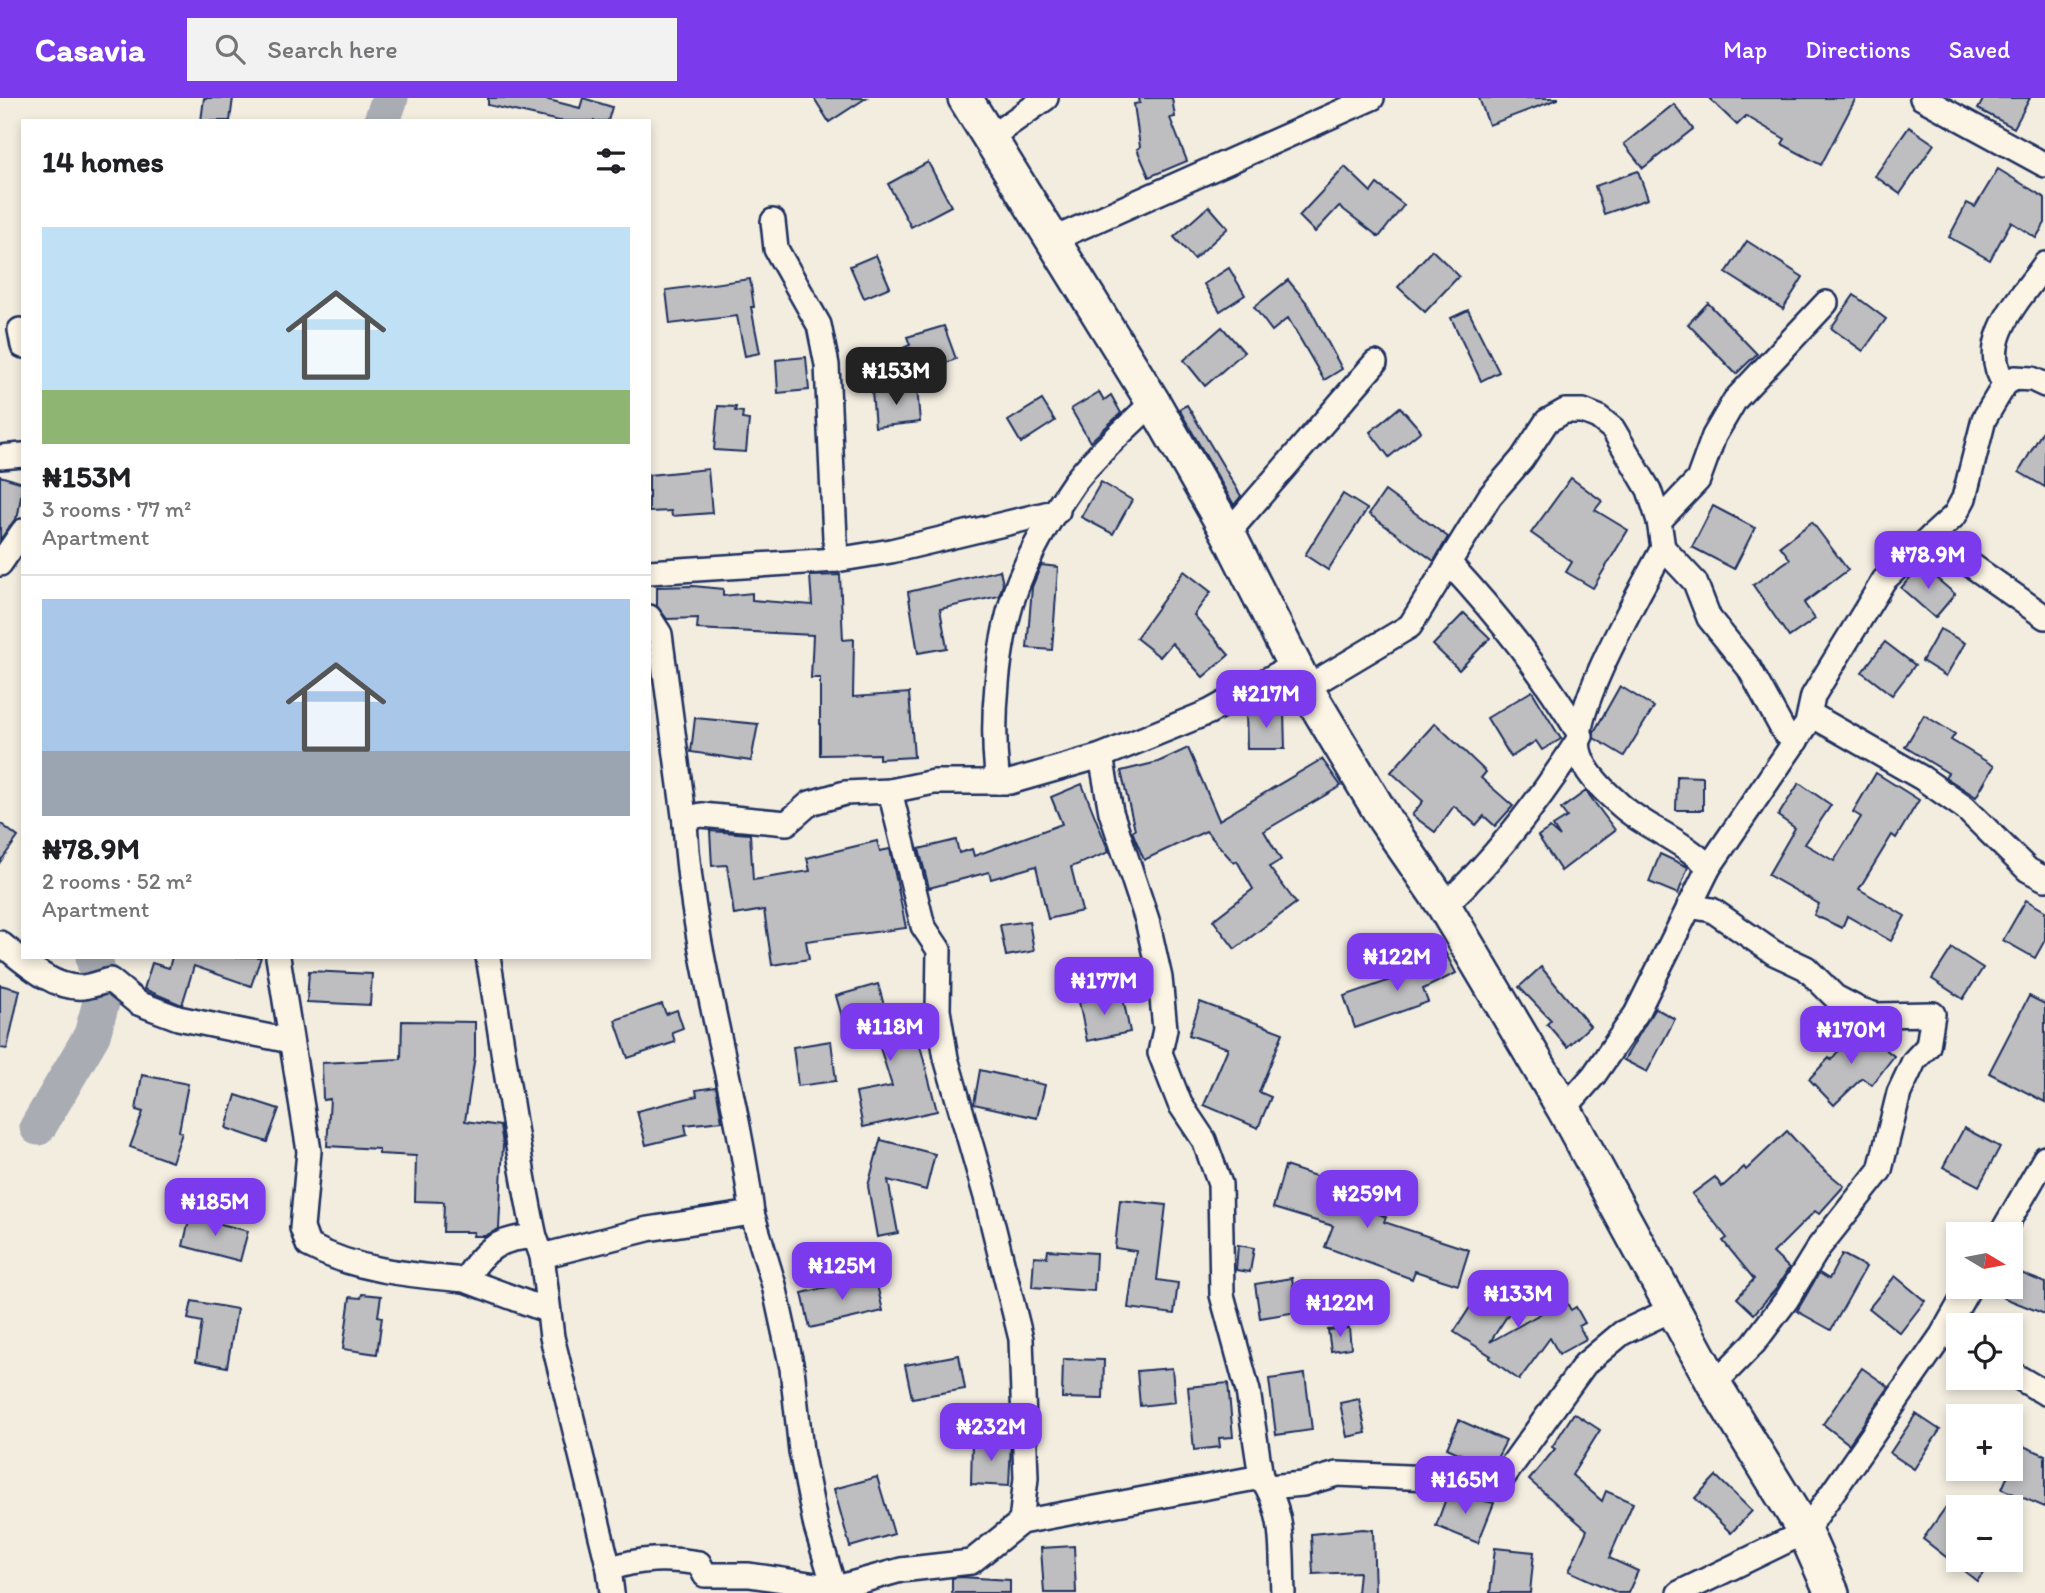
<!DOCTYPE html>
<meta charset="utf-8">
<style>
body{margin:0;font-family:Itim,sans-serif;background:#f2f2f2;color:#202124;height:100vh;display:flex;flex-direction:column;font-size:26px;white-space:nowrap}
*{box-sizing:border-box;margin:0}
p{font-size:23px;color:#757577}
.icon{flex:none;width:38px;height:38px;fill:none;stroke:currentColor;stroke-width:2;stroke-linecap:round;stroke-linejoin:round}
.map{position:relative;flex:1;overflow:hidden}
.side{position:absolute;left:21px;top:21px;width:630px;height:840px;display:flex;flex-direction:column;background:#fff;border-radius:0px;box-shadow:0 4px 10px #0003}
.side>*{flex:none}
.needle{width:46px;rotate:100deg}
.fabs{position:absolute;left:1946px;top:1124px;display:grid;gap:14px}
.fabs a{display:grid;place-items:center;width:77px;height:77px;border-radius:0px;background:#fff;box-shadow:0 4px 10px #0003;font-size:35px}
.price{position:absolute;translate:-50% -60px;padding:0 16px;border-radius:14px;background:#7c3aed;color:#fff;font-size:23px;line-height:46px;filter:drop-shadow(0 2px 4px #0008)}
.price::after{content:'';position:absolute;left:50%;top:42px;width:21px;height:16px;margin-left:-10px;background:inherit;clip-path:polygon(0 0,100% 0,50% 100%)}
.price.selected{background:#222;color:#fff}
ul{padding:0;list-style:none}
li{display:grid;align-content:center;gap:14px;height:371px;padding:0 21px}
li+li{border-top:2px solid #e0e0e0}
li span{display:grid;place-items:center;height:217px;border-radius:0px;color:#555}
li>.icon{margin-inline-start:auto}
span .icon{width:126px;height:126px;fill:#fffc;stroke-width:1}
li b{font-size:30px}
h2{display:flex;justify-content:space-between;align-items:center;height:84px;padding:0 21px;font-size:30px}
header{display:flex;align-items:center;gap:42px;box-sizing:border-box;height:98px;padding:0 35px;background:#7c3aed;color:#fff}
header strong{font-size:33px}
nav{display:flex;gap:38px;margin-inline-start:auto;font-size:24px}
.search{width:490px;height:63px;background:#f2f2f2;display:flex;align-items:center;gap:18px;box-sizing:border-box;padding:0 24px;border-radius:0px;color:#757577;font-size:26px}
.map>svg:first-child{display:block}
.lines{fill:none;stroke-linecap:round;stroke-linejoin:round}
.river{stroke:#a9acb3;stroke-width:37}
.building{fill:#bebec0;stroke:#1b2f5e;stroke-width:2}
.street-casing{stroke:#1b2f5e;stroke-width:28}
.secondary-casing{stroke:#1b2f5e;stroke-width:38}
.street{stroke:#fcf5e5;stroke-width:23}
.secondary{stroke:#fcf5e5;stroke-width:33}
</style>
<header>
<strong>Casavia</strong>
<div class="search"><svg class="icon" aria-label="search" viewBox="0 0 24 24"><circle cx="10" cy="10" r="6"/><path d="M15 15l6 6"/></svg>Search here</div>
<nav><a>Map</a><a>Directions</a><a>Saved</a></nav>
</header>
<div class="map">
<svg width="2045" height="1495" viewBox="0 0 2045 1495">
<rect width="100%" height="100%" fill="#f3ede0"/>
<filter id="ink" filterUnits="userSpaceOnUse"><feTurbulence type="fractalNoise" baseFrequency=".0143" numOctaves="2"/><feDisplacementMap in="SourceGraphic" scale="14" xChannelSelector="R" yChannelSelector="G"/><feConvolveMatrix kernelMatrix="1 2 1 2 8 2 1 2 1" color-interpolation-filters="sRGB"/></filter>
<g filter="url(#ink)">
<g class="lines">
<g class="river">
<polyline points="382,23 390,0"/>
<polyline points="38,1029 92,937 102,901 94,859"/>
</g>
</g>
<g class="building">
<polygon points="204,0 233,0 230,23 201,23"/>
<polygon points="488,0 541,0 580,10 583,0 612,9 608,23 559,23 488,7"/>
<polygon points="814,0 866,0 829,24"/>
<polygon points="1139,0 1172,0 1175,19 1170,20 1187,63 1149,79 1137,51 1140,49 1134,6 1140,5"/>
<polygon points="1479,0 1558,0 1558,1 1489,27"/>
<polygon points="1709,0 1856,0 1821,67 1782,46 1785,41 1746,18 1737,27"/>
<polygon points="1984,0 2030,0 2014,30 1978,11"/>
<polygon points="1674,6 1693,31 1643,70 1624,46"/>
<polygon points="1909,29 1934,46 1900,96 1875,78"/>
<polygon points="928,64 951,108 911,129 888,86"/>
<polygon points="1345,69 1371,94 1377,86 1404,107 1379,139 1339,108 1315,134 1299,118"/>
<polygon points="1998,71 2045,100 2045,125 2036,140 2011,124 1990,162 1949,139 1967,105 1975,109"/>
<polygon points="1638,73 1648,101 1604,116 1595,88"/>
<polygon points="1209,108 1228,130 1194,161 1174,139"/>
<polygon points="1747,143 1803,179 1783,211 1726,175"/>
<polygon points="1432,152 1459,178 1425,214 1398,189"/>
<polygon points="876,157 890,189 864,200 850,168"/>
<polygon points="1229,170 1245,197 1220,213 1204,186"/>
<polygon points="750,181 754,209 751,209 760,255 745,258 737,218 670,226 666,192"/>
<polygon points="1288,182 1307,205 1342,271 1324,282 1288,220 1272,233 1254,209"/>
<polygon points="1854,197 1886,221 1863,253 1831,230"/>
<polygon points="1708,205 1757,256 1736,276 1688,226"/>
<polygon points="1468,212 1499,274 1481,283 1451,220"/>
<polygon points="944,228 956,261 913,278 903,250 910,247 907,239"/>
<polygon points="1222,229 1244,254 1205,288 1184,262"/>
<polygon points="806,259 809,292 778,295 776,262"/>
<polygon points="917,289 920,324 875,329 872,293"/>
<polygon points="1099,294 1104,302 1111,297 1121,315 1090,344 1071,311"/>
<polygon points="1042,302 1055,323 1021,345 1008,323"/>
<polygon points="1187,307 1241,398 1234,407 1179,311"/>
<polygon points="718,308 736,309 735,313 743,314 742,321 749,322 746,354 714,352"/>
<polygon points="1400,309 1421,333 1389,359 1370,334"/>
<polygon points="2045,329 2045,389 2019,374"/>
<polygon points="708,371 712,415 672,418 671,413 649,414 649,377"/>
<polygon points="0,378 23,385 18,417 0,442"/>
<polygon points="1571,380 1602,403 1595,412 1628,432 1593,490 1566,474 1572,464 1531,435"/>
<polygon points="1101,384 1132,402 1113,436 1081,419"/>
<polygon points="1385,393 1448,439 1434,463 1369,416"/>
<polygon points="1343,396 1367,411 1328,472 1305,457"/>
<polygon points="1713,408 1755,430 1734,471 1692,449"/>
<polygon points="1812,424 1848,472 1804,505 1815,521 1789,539 1753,487 1790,461 1780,448"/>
<polygon points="1041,467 1058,469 1052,552 1027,550 1032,489"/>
<polygon points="1921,467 1955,496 1935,520 1901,490"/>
<polygon points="1000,472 1003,486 999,498 940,511 947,550 918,555 908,494"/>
<polygon points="1184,473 1211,494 1194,517 1229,557 1203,579 1172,545 1160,559 1136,540"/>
<polygon points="840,477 843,542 854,541 853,599 909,595 914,659 879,661 879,656 820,657 820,580 811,580 813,537 697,531 698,520 667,521 657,508 657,489 693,488 723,491 723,498 752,495 752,502 812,507 810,478"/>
<polygon points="1464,515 1490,540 1459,572 1433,547"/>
<polygon points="1940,531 1965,545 1946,578 1922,563"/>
<polygon points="1885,544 1915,567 1892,597 1862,574"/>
<polygon points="1620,588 1654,609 1624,658 1594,640 1594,634"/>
<polygon points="1532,593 1561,641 1542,652 1536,643 1511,659 1487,620"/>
<polygon points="1246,613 1284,613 1285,651 1247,651"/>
<polygon points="1924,617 1955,636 1951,642 1994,668 1976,699 1945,679 1948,675 1905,649"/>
<polygon points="695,620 758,626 751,663 691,654"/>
<polygon points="1435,625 1486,674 1481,680 1513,708 1495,728 1484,718 1476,727 1454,708 1435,734 1412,717 1423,703 1391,674"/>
<polygon points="1188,650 1219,722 1322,661 1341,688 1264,733 1281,762 1269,769 1296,805 1235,851 1213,822 1253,791 1237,763 1234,765 1206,733 1144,762 1132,733 1135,732 1121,673 1158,664"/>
<polygon points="1876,675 1919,702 1896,740 1892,737 1859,791 1905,818 1891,843 1847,818 1842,830 1814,817 1819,806 1768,777 1795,730 1778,718 1799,685 1831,707 1805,746 1834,763 1861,719 1853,714"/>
<polygon points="1677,678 1703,679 1703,712 1676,712"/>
<polygon points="1082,686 1109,754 1071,769 1082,813 1048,821 1036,768 991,781 989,774 929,790 919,751 956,742 959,755 972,751 974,758 1062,726 1051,699"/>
<polygon points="1586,693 1615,732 1561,773 1538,738 1550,730 1560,739 1553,728 1567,719 1561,711"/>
<polygon points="0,725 18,739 0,764"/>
<polygon points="710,733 750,736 753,782 810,773 807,760 877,743 880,753 890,751 906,830 806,843 809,861 772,867 764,812 734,817 727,767 712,768"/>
<polygon points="1660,756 1688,769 1678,796 1649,784"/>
<polygon points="2026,802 2045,813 2045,842 2035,860 2003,842"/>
<polygon points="1029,823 1034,853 1006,858 1000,827"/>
<polygon points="1952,850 1983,870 1963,901 1932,881"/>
<polygon points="1444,852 1456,875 1423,891 1428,904 1355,930 1344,898 1434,867 1430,859"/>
<polygon points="172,859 261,859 251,888 194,868 182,907 144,891 152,865 169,870"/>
<polygon points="1541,869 1590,928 1567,949 1547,926 1551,922 1519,889"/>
<polygon points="309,873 372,876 370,907 307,904"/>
<polygon points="878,886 893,939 916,932 937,1013 863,1029 856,995 892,988 871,921 845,929 836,898"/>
<polygon points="0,887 20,892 7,951 0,950"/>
<polygon points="1122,895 1130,934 1087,943 1079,904"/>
<polygon points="2029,898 2045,906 2045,1004 1989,975"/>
<polygon points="1200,904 1283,935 1259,994 1271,999 1258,1030 1204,1007 1228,950 1189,937"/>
<polygon points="662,906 666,916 677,912 683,930 672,934 675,944 628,960 615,922"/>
<polygon points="1655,910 1675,921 1647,974 1624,962"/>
<polygon points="402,923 475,924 475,958 465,1023 500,1028 503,1046 499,1131 485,1138 473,1138 474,1134 443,1134 444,1104 415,1103 416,1058 379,1056 379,1051 327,1048 330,1001 323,1002 322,965 401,961"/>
<polygon points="1857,929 1894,958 1872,987 1862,980 1834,1007 1809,981 1829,960 1831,962"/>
<polygon points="831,943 836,983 798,988 793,949"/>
<polygon points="980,972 1045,987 1037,1020 974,1006"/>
<polygon points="142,977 188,986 179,1033 182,1035 172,1064 130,1049 143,1014 136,1012"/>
<polygon points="716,989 722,1023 685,1027 687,1037 646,1047 637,1013 697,998 696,992"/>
<polygon points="236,997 279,1011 267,1044 226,1030"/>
<polygon points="1964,1030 2000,1049 1979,1088 1943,1069"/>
<polygon points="1787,1033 1816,1065 1844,1088 1819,1116 1815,1113 1773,1155 1789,1170 1776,1191 1754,1216 1737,1200 1754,1181 1723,1143 1727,1140 1692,1096 1715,1079 1722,1089 1744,1069 1746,1072"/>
<polygon points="881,1039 881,1042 935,1056 926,1092 888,1082 898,1135 877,1139 868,1088"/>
<polygon points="1285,1068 1328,1082 1326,1087 1379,1108 1377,1115 1386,1119 1384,1124 1469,1152 1458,1187 1415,1173 1412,1181 1325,1149 1333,1128 1273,1110"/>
<polygon points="1120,1102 1166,1107 1157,1182 1178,1185 1174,1216 1128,1210 1136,1153 1115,1150"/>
<polygon points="190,1118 248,1133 240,1163 183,1148"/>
<polygon points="1238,1147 1254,1150 1250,1174 1236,1172"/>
<polygon points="1048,1152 1096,1155 1094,1193 1032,1189 1034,1158 1047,1159"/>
<polygon points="1842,1156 1866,1169 1831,1232 1797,1213 1819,1175 1829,1181"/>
<polygon points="2014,1172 2045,1185 2045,1216 2004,1200"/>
<polygon points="875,1178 883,1213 810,1230 802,1195"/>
<polygon points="1895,1178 1925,1203 1900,1235 1869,1210"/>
<polygon points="1292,1180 1297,1214 1260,1220 1255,1186"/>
<polygon points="1487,1183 1517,1203 1490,1244 1565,1202 1571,1212 1576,1209 1585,1225 1579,1228 1586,1241 1559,1256 1550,1240 1519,1282 1489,1260 1491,1258 1454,1234"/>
<polygon points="362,1196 381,1198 378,1218 382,1219 377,1256 343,1251 350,1199 361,1200"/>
<polygon points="192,1203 237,1211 227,1269 196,1263 202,1224 188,1221"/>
<polygon points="1349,1230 1351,1250 1331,1253 1328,1232"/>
<polygon points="959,1257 965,1291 912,1300 905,1267"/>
<polygon points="1063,1261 1104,1262 1103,1301 1062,1300"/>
<polygon points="1172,1270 1175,1304 1140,1308 1137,1273"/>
<polygon points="1862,1270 1889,1289 1849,1346 1823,1326"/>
<polygon points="1305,1276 1312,1332 1276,1337 1269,1281"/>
<polygon points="1228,1285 1233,1339 1219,1340 1220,1349 1194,1352 1188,1289"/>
<polygon points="1359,1301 1366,1335 1347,1339 1340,1305"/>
<polygon points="1574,1315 1600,1332 1572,1377 1602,1403 1606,1393 1633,1405 1609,1460 1638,1473 1628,1495 1618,1495 1569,1473 1587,1432 1529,1382 1555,1351 1552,1349"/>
<polygon points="1916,1316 1940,1332 1914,1371 1890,1355"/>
<polygon points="1459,1322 1506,1343 1492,1370 1447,1350"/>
<polygon points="972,1343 1011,1344 1009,1388 971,1386"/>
<polygon points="2011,1343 2045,1357 2045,1409 2002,1391 2011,1370"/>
<polygon points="1716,1378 1752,1413 1731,1435 1695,1400"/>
<polygon points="877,1379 894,1436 850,1449 834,1391"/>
<polygon points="1448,1395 1494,1405 1478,1445 1436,1428"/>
<polygon points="1946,1409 1958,1418 1958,1461 1980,1461 1989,1468 1977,1483 1923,1441"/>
<polygon points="1363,1431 1373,1432 1375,1495 1357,1495 1359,1474 1313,1476 1311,1436"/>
<polygon points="1074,1448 1076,1495 1044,1495 1041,1450"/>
<polygon points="1495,1450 1534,1454 1530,1495 1490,1495"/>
<polygon points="961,1479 1010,1482 1010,1495 952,1495 952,1480"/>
</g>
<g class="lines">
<g class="street-casing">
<g id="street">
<polyline points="1922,0 2045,67"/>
<polyline points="988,41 1046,0"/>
<polyline points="773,123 776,151 819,227 827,267 836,462"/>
<polyline points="1052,142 1372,0"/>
<polyline points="20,232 23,248"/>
<path d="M 2005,286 C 1975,244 2022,199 2045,166"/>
<polyline points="0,359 23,357"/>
<polyline points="1228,435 1375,265"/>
<polyline points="1931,439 2045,519"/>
<polyline points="1663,450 1695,484 1709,520 1749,570 1784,634 1796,643"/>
<polyline points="0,466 23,433"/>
<polyline points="649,474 836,462 891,453 1058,413"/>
<polyline points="649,519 660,536 685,725"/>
<polyline points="1306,590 1410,528 1490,398 1522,361 1547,323 1565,313 1583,313 1598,319 1613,331 1649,392 1659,423"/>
<polyline points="1810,616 1922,680 1965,710 2028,772 2045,781"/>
<polyline points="1101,658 1111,714 1147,822 1160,880 1165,931 1160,955 1180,1006 1204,1042 1220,1086 1222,1197 1248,1293 1261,1379"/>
<path d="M 998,684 C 990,625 997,540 1019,483 C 1032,451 1054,414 1074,385 C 1096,356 1127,330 1153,304"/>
<polyline points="890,693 923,828 939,852 938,912 946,960 986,1099 1021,1241 1026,1380 1021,1424"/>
<path d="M 1709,769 C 1680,740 1643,729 1617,704 C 1602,691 1583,673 1579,652 C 1572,609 1641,493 1663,450 L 1659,423 L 1698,382 L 1714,338 L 1735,302 L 1826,205"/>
<path d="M 1444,808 C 1497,759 1542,699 1581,638 C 1540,572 1502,522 1449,465"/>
<polyline points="1689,808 1712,812 1774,855 1806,870 1835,899 1858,911 1876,917 1933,916 1928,948 1914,963 1899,995 1880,1072 1819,1149 1787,1201 1754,1245 1714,1286"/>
<path d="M 0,845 C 22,862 53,892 83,889 C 92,888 102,884 110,882 L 138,905 L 178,920 L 290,943"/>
<path d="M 278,859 L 309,1053 L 302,1130 L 308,1147 C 357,1173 410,1177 465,1182 C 484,1152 499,1139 535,1139 L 542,1158"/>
<path d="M 488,859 C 504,952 515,1047 535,1139"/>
<polyline points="1564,1011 1594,977 1636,916 1709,769 1807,626 1813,598 1884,482 1955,417 1964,400 1984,321 2005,286 2015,280 2032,281 2045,287"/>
<polyline points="752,1115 774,1187 792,1270 801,1353 816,1429 836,1495"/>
<polyline points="2001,1136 2045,1060"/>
<polyline points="465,1182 546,1212"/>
<polyline points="2011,1275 2045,1295"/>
<polyline points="1268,1389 1303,1386 1337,1376 1454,1381 1496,1389 1585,1266 1622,1235 1673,1211"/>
<path d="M 609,1471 C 640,1460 667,1460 699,1465 L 705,1477 L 749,1477 L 836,1490 L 901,1472 L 971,1464 L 1021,1424 L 1261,1379 C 1286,1414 1281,1455 1283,1495"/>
<path d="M 612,1495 L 609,1471 L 552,1239 L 542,1158 L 648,1131 L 752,1115 C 736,984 692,858 685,725 L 690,720 L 701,717 L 787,725 L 810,705 L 845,695 L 890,693 L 934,684 L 1010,684 L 1101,658 L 1209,614 L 1294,567"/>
<polyline points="1679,1495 1805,1434 1942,1237 1970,1188"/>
</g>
</g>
<g class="secondary-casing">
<polyline id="secondary" points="965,0 1153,304 1228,435 1306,590 1385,722 1444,808 1564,1011 1714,1286 1805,1434 1832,1495"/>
</g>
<use href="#street" class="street"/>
<use href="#secondary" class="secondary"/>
</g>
</g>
</svg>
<div class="fabs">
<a><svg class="needle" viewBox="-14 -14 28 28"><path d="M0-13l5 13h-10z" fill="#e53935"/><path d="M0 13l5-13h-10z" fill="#757577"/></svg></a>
<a><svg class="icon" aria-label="locate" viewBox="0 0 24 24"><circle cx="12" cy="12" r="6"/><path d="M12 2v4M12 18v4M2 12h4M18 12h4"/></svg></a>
<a>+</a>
<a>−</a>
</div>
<b class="price selected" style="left:896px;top:309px">₦153M</b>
<b class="price" style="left:1928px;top:493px">₦78.9M</b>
<b class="price" style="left:1266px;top:632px">₦217M</b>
<b class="price" style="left:1397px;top:895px">₦122M</b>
<b class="price" style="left:1104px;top:919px">₦177M</b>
<b class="price" style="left:890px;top:965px">₦118M</b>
<b class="price" style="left:1851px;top:968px">₦170M</b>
<b class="price" style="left:1367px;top:1132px">₦259M</b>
<b class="price" style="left:215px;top:1140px">₦185M</b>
<b class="price" style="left:842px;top:1204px">₦125M</b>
<b class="price" style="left:1518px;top:1232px">₦133M</b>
<b class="price" style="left:1340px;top:1241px">₦122M</b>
<b class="price" style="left:991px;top:1365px">₦232M</b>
<b class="price" style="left:1465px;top:1418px">₦165M</b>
<section class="side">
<h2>14 homes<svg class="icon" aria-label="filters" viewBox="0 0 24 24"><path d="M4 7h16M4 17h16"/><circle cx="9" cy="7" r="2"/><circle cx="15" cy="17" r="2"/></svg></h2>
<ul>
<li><span style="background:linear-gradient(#bfe0f5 75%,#8fb573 0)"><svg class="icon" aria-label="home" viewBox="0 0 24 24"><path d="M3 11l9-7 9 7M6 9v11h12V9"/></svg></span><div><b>₦153M</b><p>3 rooms · 77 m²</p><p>Apartment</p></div></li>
<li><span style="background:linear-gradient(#a9c7e8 70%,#9aa5b1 0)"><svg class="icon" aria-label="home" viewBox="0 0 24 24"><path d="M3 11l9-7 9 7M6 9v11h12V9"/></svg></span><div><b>₦78.9M</b><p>2 rooms · 52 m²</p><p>Apartment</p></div></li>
</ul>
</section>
</div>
